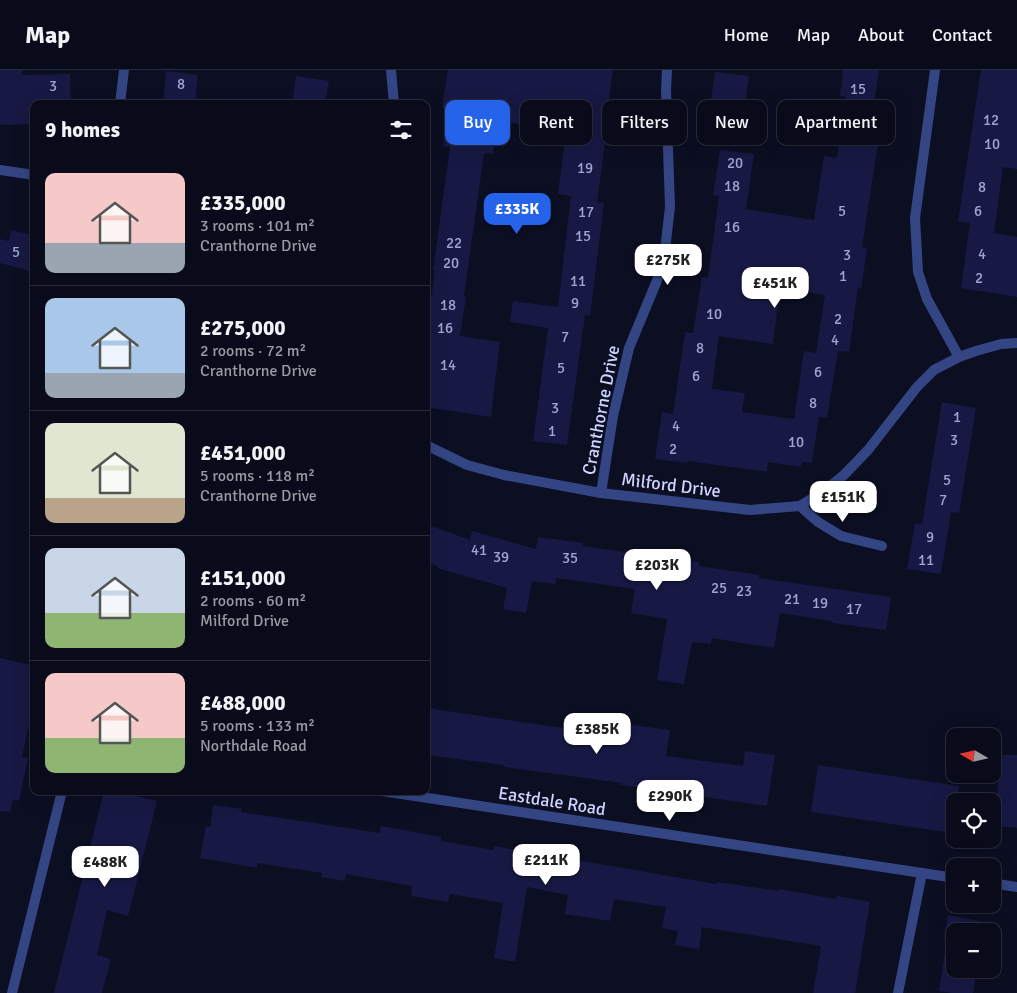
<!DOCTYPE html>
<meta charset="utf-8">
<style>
body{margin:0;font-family:Signika,sans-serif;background:#171827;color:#f1f3f6;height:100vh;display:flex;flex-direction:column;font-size:19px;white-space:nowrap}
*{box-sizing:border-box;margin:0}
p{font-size:16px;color:#999aa2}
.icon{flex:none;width:28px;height:28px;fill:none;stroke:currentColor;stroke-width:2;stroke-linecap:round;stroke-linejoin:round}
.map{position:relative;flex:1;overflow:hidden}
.drawer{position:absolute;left:30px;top:30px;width:400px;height:695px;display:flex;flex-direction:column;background:#090a1a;border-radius:10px;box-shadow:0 5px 20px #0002,0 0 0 1px #292b39}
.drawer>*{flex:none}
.top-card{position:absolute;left:445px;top:30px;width:475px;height:45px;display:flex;gap:10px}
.needle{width:32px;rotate:279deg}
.buttons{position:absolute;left:946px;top:658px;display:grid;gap:10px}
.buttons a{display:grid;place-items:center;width:55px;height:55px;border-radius:10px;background:#090a1a;box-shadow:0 5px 20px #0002,0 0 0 1px #292b39;font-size:25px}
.price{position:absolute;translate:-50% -42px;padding:0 11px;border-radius:10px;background:#fff;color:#222;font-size:16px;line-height:32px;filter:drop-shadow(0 1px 2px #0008)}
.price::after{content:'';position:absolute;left:50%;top:30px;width:15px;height:11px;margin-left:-8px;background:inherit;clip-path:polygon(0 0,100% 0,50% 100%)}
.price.current{background:#2563eb;color:#fff}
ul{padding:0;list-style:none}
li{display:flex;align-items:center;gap:15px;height:125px;padding:0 15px}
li+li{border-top:1px solid #292b39}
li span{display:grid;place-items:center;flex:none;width:140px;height:100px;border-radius:10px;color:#555}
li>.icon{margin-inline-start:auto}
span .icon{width:60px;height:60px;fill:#fffc;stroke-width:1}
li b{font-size:21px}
h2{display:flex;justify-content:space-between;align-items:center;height:60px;padding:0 15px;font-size:21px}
.tag{padding:0 18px;border-radius:10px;background:#090a1a;box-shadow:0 5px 20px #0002,0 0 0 1px #292b39;font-size:18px;line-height:45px}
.tag.current{background:#2563eb;color:#fff}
header{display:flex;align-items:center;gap:30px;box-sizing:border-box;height:70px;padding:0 25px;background:#090a1a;border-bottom:1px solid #292b39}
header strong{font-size:24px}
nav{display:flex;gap:28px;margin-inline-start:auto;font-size:18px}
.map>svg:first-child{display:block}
.building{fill:#171944;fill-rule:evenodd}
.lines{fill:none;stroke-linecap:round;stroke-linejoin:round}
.street{stroke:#344584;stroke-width:10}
.labels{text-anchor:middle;stroke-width:4.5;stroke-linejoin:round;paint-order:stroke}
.number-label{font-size:15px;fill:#a0a5d0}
.street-label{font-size:18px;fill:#cdd4ff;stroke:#0c0e22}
</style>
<header>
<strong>Map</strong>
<nav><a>Home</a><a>Map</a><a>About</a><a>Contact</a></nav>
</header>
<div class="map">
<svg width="1017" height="923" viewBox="0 0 1017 923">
<rect width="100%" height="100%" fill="#0c0e22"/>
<g class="building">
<polygon points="0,0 22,0 22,5 70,4 71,34 34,34 34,54 0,55"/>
<polygon points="448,0 613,0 604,66 606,66 597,132 604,133 590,246 585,245 567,375 533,371 548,258 510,252 513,231 558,237 571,126 558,124 566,61 498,51 493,84 484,83 464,226 466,227 460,266 500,272 491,347 426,337 426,266 435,200 433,200 450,77 443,76 449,39 442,38"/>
<path d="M 843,0 L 879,0 L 872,47 L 882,48 L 862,177 L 867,178 L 864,199 L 861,219 L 858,218 L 849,282 L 838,281 L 827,348 L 819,347 L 812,393 L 802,392 L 801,397 L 768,392 L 767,402 L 688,391 L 687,393 L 655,389 L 662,342 L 673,344 L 685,262 L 693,263 L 702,207 L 708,208 L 719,126 L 713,125 L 720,80 L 754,84 L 746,139 L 814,150 L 824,86 L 837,88 L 846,27 L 840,26 ZM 780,218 L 825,225 L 816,283 L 804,281 L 794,349 L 742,342 L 745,323 L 712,319 L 719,266 L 773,274 Z"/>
<polygon points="981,0 1017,0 1017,99 1003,97 994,163 1017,167 1017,227 961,218 970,153 958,151"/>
<polygon points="166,1 198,5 195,34 163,34"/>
<polygon points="715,2 749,6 739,76 705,71"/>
<polygon points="296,6 329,11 325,34 292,34"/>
<polygon points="12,160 34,166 34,202 0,193 0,169 8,171"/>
<polygon points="942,332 976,338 959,443 951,442 941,504 907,499 915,453 922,454"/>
<polygon points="426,454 470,470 472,461 536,479 538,467 583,473 582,476 699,492 699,496 759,505 759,508 891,527 886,560 832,553 832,551 780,543 774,578 712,568 711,574 692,572 684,614 657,610 667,549 631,543 635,519 556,508 555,514 532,511 526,543 503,539 507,518 437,498 438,496 426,492"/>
<polygon points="0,588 34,596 34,631 22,687 28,688 19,731 13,729 10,742 0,741"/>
<polygon points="426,638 570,659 572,647 670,660 666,686 743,696 745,681 775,685 767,736 621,715 622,713 504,697 504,695 426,685"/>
<polygon points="1001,685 1017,685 1017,758 994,756"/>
<polygon points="818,695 959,716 957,731 955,731 952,763 811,742"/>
<polygon points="104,721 116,721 157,731 135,819 128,846 107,840 97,885 111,889 102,923 54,923"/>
<polygon points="213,735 242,739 241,742 380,763 381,756 441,767 441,771 494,780 494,776 717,814 717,812 779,821 779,819 836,829 837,826 870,832 855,923 813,923 821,876 702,857 699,879 675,875 678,861 662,858 666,837 614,829 610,851 565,844 568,825 527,817 515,892 494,888 503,833 450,824 448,832 411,826 412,816 346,804 345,811 321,807 322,803 257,793 257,798 200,788 206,756 210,757"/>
<polygon points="948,845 1000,855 995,879 992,878 992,861 955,861 955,899 977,899 973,923 952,923 939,921 947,870 944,869"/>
</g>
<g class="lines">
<g class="street">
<polyline points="391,0 394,34"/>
<polyline points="935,0 915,148 918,202 927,229 959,287"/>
<polyline points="120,34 124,0"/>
<polyline points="0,100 34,105"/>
<polyline points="426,375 467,395 504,405 601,423 750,440 800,436 824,421 844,405 868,380 917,317 934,300 959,287 976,281 1001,274 1017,273"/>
<polyline points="601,423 613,346 629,278 656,213 664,189 670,137 666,20 667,0"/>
<polyline points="800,436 818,452 841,466 882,476"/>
<polyline points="382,721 955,808"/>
<polyline points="992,813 1017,817"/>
<polyline points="12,923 62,721"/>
<polyline points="898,923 922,803"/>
</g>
</g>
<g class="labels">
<g class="number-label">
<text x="181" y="19">8</text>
<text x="53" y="21">3</text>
<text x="858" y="24">15</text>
<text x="991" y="55">12</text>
<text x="992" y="79">10</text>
<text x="735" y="98">20</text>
<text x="585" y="103">19</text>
<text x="732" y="121">18</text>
<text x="982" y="122">8</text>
<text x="842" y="146">5</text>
<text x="978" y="146">6</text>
<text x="586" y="147">17</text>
<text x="732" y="162">16</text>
<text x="583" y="171">15</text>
<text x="454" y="178">22</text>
<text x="16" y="187">5</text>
<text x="982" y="189">4</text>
<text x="847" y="190">3</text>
<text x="451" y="198">20</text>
<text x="843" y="211">1</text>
<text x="979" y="213">2</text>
<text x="578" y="216">11</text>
<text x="575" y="238">9</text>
<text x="448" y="240">18</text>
<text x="714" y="249">10</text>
<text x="838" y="254">2</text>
<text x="445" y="263">16</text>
<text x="565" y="272">7</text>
<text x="835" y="275">4</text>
<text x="700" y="283">8</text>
<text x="448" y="300">14</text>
<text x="561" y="303">5</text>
<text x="818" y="307">6</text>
<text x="696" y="311">6</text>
<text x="813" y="338">8</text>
<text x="555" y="343">3</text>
<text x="957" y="352">1</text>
<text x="676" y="361">4</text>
<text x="552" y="366">1</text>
<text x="954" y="375">3</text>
<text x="796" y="377">10</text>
<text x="673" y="384">2</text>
<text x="947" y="415">5</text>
<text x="943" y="435">7</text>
<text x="930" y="472">9</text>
<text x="479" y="485">41</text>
<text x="501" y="492">39</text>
<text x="570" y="493">35</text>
<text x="926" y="495">11</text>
<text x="719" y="523">25</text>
<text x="744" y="526">23</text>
<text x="792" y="534">21</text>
<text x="820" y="538">19</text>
<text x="854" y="544">17</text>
</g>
<g class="street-label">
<text transform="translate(601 340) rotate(-79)" y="6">Cranthorne Drive</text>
<text transform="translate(671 415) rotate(7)" y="6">Milford Drive</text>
<text transform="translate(552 731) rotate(9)" y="6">Eastdale Road</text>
</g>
</g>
</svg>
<div class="buttons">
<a><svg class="needle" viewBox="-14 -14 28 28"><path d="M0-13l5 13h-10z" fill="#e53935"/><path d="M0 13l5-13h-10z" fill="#999aa2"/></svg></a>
<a><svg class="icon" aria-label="locate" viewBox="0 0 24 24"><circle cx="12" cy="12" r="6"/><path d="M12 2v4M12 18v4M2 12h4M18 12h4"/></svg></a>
<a>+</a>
<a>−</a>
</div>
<b class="price current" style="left:517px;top:165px">£335K</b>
<b class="price" style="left:668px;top:216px">£275K</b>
<b class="price" style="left:775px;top:239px">£451K</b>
<b class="price" style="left:843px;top:453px">£151K</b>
<b class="price" style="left:657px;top:521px">£203K</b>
<b class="price" style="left:597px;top:685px">£385K</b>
<b class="price" style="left:670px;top:752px">£290K</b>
<b class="price" style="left:546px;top:816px">£211K</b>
<b class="price" style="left:105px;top:818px">£488K</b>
<div class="top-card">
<a class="tag current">Buy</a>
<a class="tag">Rent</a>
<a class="tag">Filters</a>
<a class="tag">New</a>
<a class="tag">Apartment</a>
</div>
<section class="drawer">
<h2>9 homes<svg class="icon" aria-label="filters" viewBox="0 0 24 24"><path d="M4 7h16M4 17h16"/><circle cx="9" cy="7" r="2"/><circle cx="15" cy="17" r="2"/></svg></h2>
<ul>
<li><span style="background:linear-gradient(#f6c9c9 70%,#9aa5b1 0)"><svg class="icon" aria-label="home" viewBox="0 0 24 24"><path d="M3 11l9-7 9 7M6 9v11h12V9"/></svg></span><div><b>£335,000</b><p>3 rooms · 101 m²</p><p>Cranthorne Drive</p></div></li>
<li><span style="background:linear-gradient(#a9c7e8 75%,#9aa5b1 0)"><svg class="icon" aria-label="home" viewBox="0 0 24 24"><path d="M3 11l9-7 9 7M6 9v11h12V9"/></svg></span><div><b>£275,000</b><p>2 rooms · 72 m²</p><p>Cranthorne Drive</p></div></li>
<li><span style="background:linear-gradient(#dfe7d0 75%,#b9a48a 0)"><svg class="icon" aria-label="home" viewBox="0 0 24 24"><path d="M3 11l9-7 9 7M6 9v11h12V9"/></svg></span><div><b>£451,000</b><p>5 rooms · 118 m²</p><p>Cranthorne Drive</p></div></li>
<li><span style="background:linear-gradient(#c9d6e8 65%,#8fb573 0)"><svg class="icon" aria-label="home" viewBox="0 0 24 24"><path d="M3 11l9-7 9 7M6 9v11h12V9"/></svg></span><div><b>£151,000</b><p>2 rooms · 60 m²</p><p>Milford Drive</p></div></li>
<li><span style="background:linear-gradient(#f6c9c9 65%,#8fb573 0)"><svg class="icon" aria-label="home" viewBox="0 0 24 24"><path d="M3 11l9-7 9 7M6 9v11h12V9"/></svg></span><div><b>£488,000</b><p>5 rooms · 133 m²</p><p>Northdale Road</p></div></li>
</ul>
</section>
</div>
